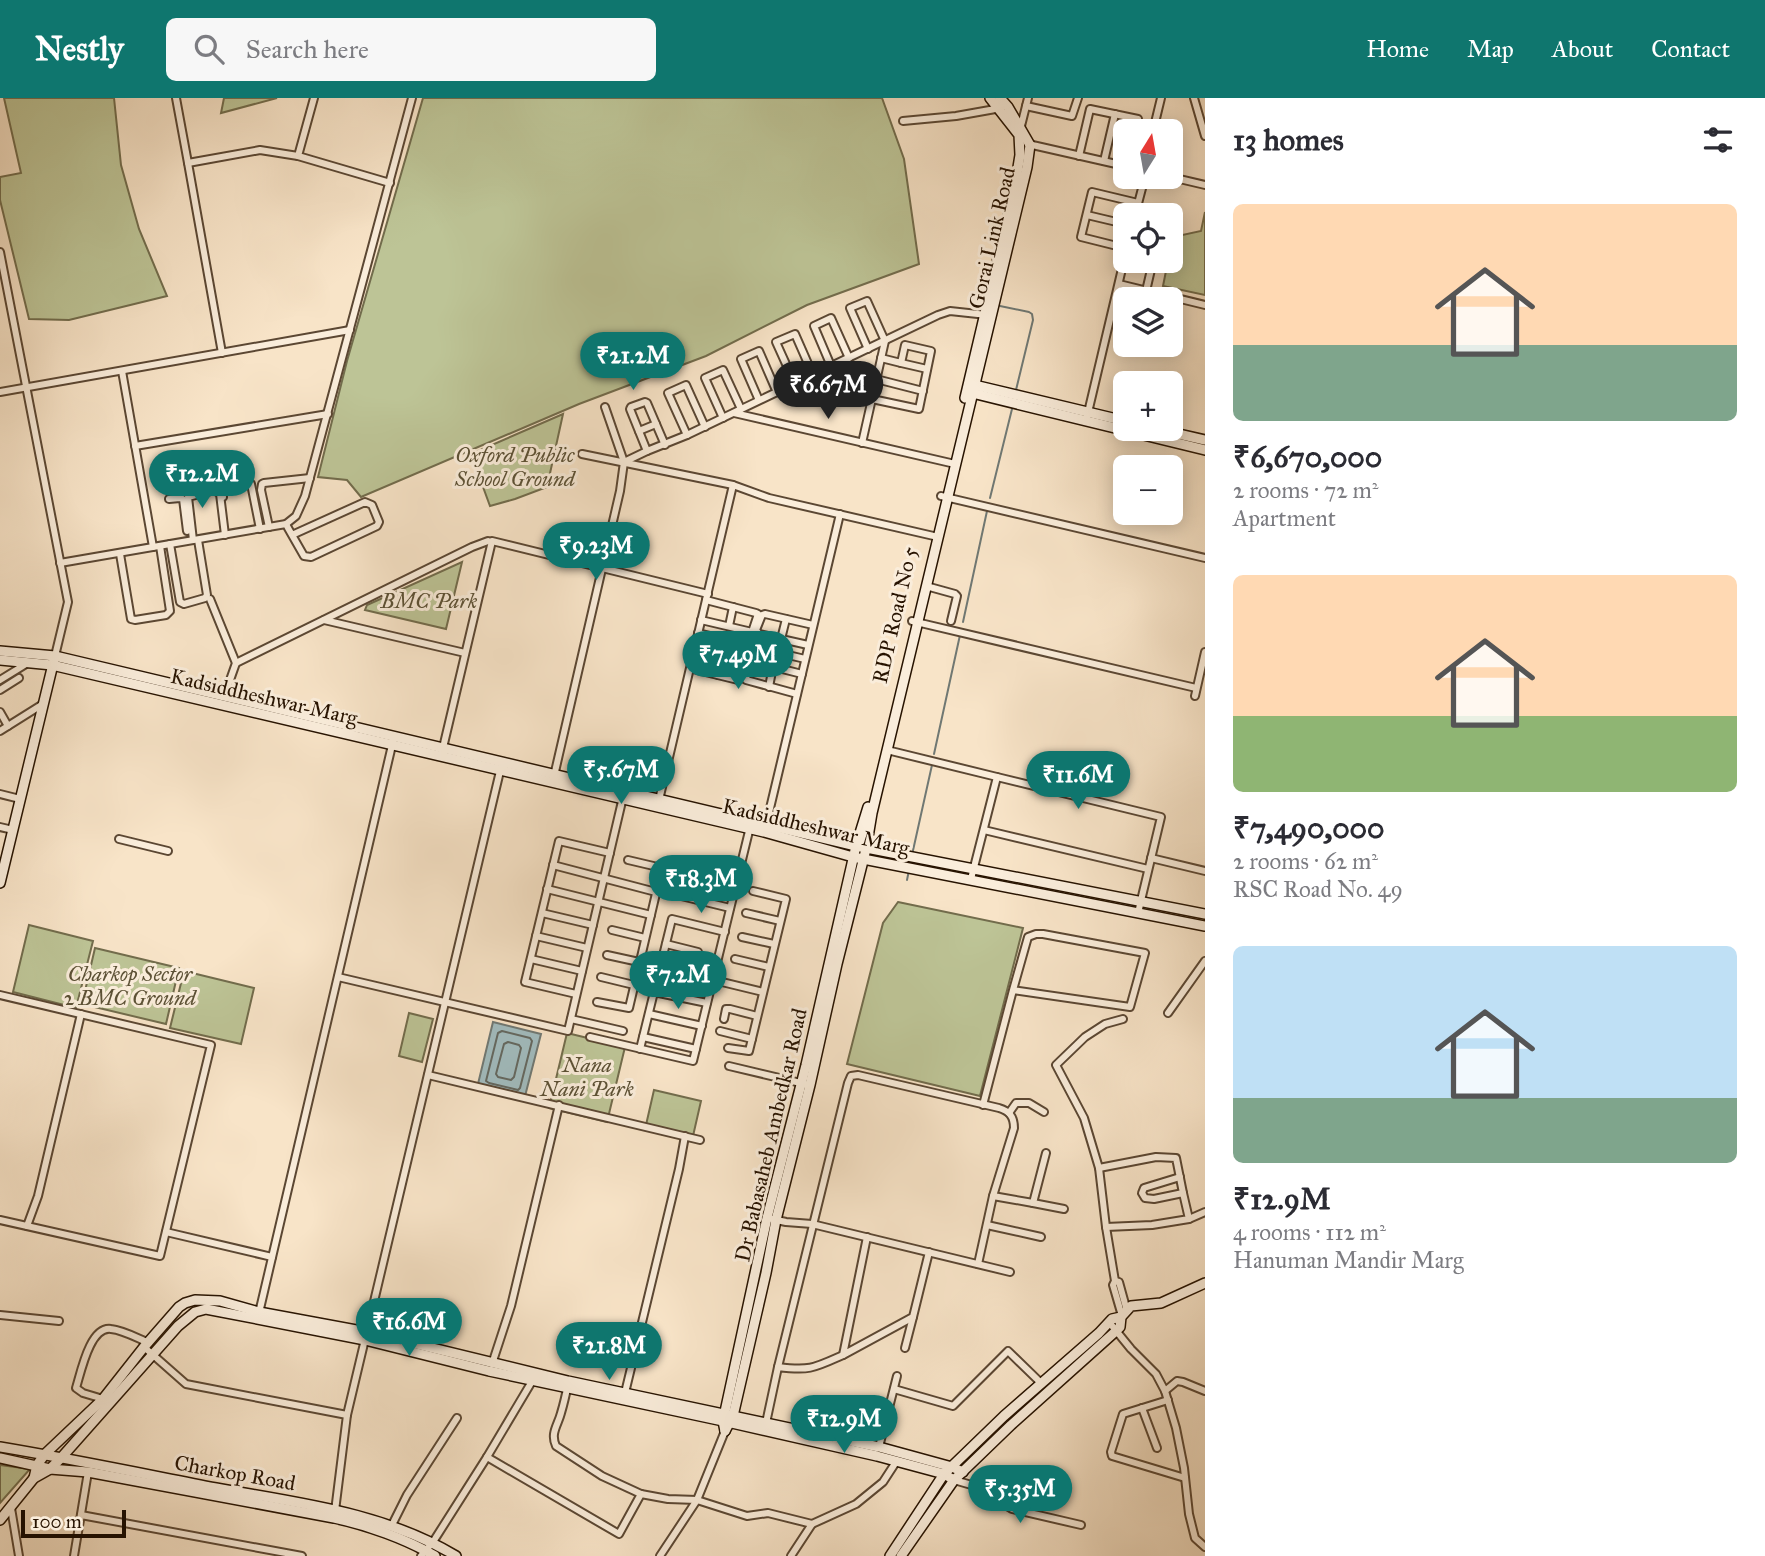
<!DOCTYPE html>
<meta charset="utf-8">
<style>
body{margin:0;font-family:"IM FELL Great Primer",serif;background:#f7f7f7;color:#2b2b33;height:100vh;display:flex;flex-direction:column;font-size:26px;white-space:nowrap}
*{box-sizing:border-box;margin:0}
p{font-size:23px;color:#7c7c81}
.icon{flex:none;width:38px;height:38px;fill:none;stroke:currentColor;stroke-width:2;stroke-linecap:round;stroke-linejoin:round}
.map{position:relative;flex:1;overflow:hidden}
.panel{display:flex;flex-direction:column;background:#fff;width:560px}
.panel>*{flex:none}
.needle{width:46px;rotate:11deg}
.tools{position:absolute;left:1113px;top:21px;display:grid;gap:14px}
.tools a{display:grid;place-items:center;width:70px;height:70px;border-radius:10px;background:#fff;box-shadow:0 4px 18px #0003;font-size:35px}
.scale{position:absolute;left:21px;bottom:18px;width:105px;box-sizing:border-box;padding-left:7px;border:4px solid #271301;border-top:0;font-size:19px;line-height:24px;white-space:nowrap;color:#271301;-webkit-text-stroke:5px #faeddb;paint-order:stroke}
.price{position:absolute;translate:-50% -60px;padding:0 16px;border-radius:24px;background:#0f766e;color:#fff;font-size:23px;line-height:46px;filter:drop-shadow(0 2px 4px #0008)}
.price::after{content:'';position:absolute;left:50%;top:42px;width:21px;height:16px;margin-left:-10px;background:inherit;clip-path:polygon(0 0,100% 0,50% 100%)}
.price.current{background:#222;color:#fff}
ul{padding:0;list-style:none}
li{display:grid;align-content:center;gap:14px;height:371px;padding:0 28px}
li span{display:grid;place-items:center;height:217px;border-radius:10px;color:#555}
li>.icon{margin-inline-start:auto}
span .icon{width:126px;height:126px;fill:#fffc;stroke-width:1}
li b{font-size:30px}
h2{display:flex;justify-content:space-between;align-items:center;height:84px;padding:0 28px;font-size:30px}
header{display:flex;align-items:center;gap:42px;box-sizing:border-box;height:98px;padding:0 35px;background:#0f766e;color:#fff}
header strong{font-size:33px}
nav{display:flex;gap:38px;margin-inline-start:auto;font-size:24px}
.search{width:490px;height:63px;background:#f7f7f7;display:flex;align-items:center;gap:18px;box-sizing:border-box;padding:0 24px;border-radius:10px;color:#7c7c81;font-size:26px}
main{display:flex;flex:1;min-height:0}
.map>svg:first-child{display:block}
.green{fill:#bdc496;stroke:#726c4c;stroke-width:2}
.water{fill:#a1bcbf;stroke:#707873;stroke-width:2}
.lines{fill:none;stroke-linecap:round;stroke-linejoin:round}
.shore{stroke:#646860;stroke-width:2}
.stream{stroke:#707873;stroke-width:2}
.street-casing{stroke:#5b4733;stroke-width:10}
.secondary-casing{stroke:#271301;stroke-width:12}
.street{stroke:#faeddb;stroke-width:6}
.secondary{stroke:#faeddb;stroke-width:9}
.labels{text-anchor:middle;stroke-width:6;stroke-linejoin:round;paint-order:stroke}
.street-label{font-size:21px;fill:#271301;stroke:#faeddb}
.park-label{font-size:21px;font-style:italic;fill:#5c5135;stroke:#faeddb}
</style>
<header>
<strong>Nestly</strong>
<div class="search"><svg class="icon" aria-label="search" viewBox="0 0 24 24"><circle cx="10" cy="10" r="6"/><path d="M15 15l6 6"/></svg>Search here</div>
<nav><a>Home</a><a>Map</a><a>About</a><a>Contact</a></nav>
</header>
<main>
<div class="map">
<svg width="1205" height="1458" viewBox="0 0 1205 1458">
<rect width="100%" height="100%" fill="#f8e4c8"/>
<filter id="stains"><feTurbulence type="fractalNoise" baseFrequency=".00286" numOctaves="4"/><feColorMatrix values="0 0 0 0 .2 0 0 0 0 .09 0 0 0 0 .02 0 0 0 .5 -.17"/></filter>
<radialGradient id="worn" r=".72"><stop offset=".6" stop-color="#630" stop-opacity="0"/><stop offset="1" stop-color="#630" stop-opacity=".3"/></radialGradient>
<g class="green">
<polygon points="4,0 114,0 121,67 139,131 167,198 69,222 29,221 0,102 0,79 21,75"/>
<polygon points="224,0 277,0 221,15"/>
<polygon points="423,0 882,0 904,61 919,166 807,207 706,258 579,306 361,399 347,382 318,379 347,263"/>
<polygon points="1205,114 1205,197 1163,188 1168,163 1171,163 1171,151 1173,139 1201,133"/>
<polygon points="563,316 547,389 515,401 490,408 471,356"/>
<polygon points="462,464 446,531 365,512 367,507"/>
<polygon points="898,804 1023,830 980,998 847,966 883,825"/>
<polygon points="29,827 93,843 76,910 13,894"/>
<polygon points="95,850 179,870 166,926 82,906"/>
<polygon points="184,873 254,890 241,946 170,930"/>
<polygon points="409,915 433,921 422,964 399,958"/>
<polygon points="567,935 625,949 607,1024 549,1010"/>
<polygon points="654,992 701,1003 693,1038 646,1027"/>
<polygon points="0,1367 30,1371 0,1405"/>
</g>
<polygon class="water" points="493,924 541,936 524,1002 477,990"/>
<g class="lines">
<g class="shore">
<polygon points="502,933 530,940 532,943 520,990 518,992 489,985 486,983 498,935"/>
<polygon points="508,944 519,947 521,950 514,979 511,982 498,979 496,976 504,946"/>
</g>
<g class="stream">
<polyline points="1000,208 1029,214 1032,216 1033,222 1016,292"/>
<polyline points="990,400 1012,311"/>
<polyline points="963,524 987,413"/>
<polyline points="934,656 960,537"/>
<polyline points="912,757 932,667"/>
<polyline points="907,782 909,772"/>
</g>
<g class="street-casing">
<g id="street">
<polyline points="176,0 188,65"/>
<polyline points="314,0 298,58 390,85"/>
<polyline points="1194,0 1205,38"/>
<polyline points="1026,8 1072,18 1078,0"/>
<polyline points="903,23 956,18 1001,10"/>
<polyline points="1020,32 1028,0"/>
<polyline points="1153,33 1161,0"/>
<polyline points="1028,46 1125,68"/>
<polyline points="1079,58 1090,11 1138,21 1135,33"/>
<polyline points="1104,63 1115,16"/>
<polyline points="1171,79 1205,87"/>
<polyline points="1087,117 1125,126"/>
<polyline points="1135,117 1145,79"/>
<polyline points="1125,150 1081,139 1092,94 1138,105"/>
<polyline points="0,154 68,504 55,558"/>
<polyline points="1119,186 1205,207"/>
<polyline points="1146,193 1153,163"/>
<polyline points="222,255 188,65 260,52 298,58"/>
<polyline points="901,265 927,271"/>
<polyline points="831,268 814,228 831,220 849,260"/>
<polyline points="122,273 153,449"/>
<polyline points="876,281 923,293"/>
<polyline points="795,286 776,244 795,236 813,277"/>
<polyline points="0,294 350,232"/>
<polyline points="758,300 741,261 759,253 776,292"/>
<polyline points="872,301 919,311 931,253 905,247 901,265 881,260"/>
<polyline points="734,315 955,366"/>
<polyline points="723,320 705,280 723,272 741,311"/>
<polyline points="1086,323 1125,158"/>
<polyline points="639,333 656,326"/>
<polyline points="687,337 668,295 686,287 705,329"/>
<polyline points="862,345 885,243 867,203 850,210 868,251"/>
<polyline points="135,348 328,316"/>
<polyline points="647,353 630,311 631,309 645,304 647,305 665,347"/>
<polyline points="582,356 733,387 769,400 938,439"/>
<polyline points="624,364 647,353 687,337 938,217 950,213 987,217"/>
<polyline points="941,398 1205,460"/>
<polyline points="223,399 222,394 224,391 251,386 260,431"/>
<polyline points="169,401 180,400 183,401 187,433"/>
<polyline points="286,426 288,430 304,458 311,459 377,428 379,424 372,407 365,404 292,437"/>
<polyline points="269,429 261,392 262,386 264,385 310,380"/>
<polyline points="193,442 188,399 215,392 220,396 225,437"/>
<polyline points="170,446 180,504 184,506 205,500 207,497 198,442"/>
<polyline points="120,456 131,521 135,522 166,517 170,513 160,448"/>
<polyline points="60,465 286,426 296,418 305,398 412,0"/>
<polyline points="926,488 955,496 957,498 951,523"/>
<polyline points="210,501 236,565 224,599"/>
<polyline points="324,522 465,555"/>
<polyline points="701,522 752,534 758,516 756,515 706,502"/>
<polyline points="912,523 1196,590"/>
<polyline points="729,528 733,509"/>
<polyline points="698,535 743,546"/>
<polyline points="781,541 786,521"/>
<polyline points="808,547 759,536 756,532 762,517 765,516 813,527"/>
<polyline points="695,550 744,561"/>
<polyline points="758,550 805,561"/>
<polyline points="236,565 472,449 488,443"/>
<polyline points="693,571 738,582"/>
<polyline points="718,577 723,556"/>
<polyline points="0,582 26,566"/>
<polyline points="769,589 773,568"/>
<polyline points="0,592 19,580"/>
<polyline points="797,596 746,582 748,564 751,563 802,576"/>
<polyline points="1195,598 1205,554"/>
<polyline points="0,614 8,628"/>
<polyline points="0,633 43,606"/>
<polyline points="887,652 997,679"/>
<polyline points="442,654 492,443 708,496"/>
<polyline points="554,678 620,393 624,364 605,309"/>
<polyline points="0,696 20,701"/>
<polyline points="659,702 733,387"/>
<polyline points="766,727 840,416"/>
<polyline points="0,729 13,732"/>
<polyline points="984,732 1148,771"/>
<polyline points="119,741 168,753"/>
<polyline points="1151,760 1205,773"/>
<polyline points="553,767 656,794"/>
<polyline points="971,781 997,679 1161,719 1138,815"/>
<polyline points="718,784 682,776 677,797 730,810"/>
<polyline points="547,791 651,817"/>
<polyline points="542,815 593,827"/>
<polyline points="746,815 780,823"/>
<polyline points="612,832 645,840"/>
<polyline points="536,838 587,850"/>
<polyline points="742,839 774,846"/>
<polyline points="666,846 698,854"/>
<polyline points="607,857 639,864"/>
<polyline points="531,861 582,873"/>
<polyline points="735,861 769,869"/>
<polyline points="660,869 763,894"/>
<polyline points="338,879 568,933 623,699"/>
<polyline points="601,879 634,887"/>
<polyline points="654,894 707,905"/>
<polyline points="576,896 525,884 559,743 610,755"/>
<polyline points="0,897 211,947 160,1158 0,1122"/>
<polyline points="597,904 629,910 662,770 628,762"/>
<polyline points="1168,915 1205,863"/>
<polyline points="649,916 702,928"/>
<polyline points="571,921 623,933"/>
<polyline points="724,921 726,911 730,911 757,918"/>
<polyline points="720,933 752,941"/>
<polyline points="590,939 693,963 750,729"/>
<polyline points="643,939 696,951"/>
<polyline points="728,950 749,953 786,801 753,793"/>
<polyline points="640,951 672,821 725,834"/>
<polyline points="729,968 805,986"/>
<polyline points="428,977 700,1042"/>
<polyline points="983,1007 1013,892 1028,839 1036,836 1043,836 1145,855 1130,909 1013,892"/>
<polyline points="1009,1015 1016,1005 1029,1005 1044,1014"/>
<polyline points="1099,1070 1156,1059 1176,1060 1183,1095"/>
<polyline points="993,1098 1033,1105 1046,1055"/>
<polyline points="1033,1105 1064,1111"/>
<polyline points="772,1121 786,1124 812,1126 1010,1174"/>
<polyline points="1189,1121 1205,1114"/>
<polyline points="987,1127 1041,1139"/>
<polyline points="27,1128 38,1098 81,916"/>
<polyline points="1106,1129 1152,1127 1189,1121 1183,1095 1154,1101 1145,1100 1142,1095 1144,1090 1180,1079"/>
<polyline points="166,1134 272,1159"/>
<polyline points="867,1139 843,1257 913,1219 929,1154"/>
<polyline points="1115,1183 1119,1184 1127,1213"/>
<polyline points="259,1215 393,643"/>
<polyline points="0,1217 59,1223"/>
<polyline points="1122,1218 1113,1187 1115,1183 1106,1129 1099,1070 1084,1020 1056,967 1085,939 1105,926 1123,921"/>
<polyline points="1109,1224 1131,1251 1156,1276 1165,1293 1176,1330 1184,1370 1189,1416 1195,1440 1205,1449"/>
<polyline points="144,1249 186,1286 347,1317 335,1413"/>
<polyline points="905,1250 913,1219"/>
<polyline points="492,1266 511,1208 559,1007"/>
<path d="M 778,1269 L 848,985 L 851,978 L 858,977 L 999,1010 C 1009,1013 1014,1018 1014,1030 L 993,1098 L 978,1166"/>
<polyline points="894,1291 953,1308 1008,1253 1042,1286"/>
<polyline points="1165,1293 1177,1283 1183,1284 1205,1293"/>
<polyline points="624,1299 679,1071 685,1038"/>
<path d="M 103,1301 L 83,1295 L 76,1290 C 81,1274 90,1228 111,1231 C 123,1232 137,1240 149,1245"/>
<polyline points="1168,1302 1123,1316 1111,1354 1112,1358 1185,1380"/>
<polyline points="1142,1310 1157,1350"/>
<polyline points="347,1317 501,669"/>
<path d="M 766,1325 L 778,1269 C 810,1273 814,1270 843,1257"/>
<polyline points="879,1349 897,1278"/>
<path d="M 487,1359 L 619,1436 L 641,1396 L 602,1378 L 556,1348 C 550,1335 558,1327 561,1315 C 564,1305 566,1296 568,1286"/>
<polyline points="954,1382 975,1388 1012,1411 1081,1427"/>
<polyline points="641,1396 668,1401 697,1402 747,1418 768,1415 812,1426 791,1458"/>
<polyline points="11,1410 19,1458"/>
<polyline points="81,1417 302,1458"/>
<polyline points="812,1426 856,1406 883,1384 896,1364"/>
<polyline points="392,1427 407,1397 457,1320"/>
<polyline points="74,1458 88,1374"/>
<polyline points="421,1458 433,1444 487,1359 534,1280"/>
<polyline points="660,1458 697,1402 725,1333"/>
</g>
</g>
<g class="secondary-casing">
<g id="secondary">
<polyline points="970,286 1125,323"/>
<polyline points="968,294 1205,352"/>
<polyline points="965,300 1015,88 1020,57 1019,37 990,0"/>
<polyline points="1157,331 1205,342"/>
<polyline points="0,553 55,558 856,748 1205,816"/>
<polyline points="0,562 52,567 764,734 853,759 1205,828"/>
<polyline points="0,785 54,562"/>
<polyline points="725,1333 733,1318 766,1175 776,1122 810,987 837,866 866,751 872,715 1027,69 1030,47 1008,9 1000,0"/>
<polyline points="725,1333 723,1323 767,1120 806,967 856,748 868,709"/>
<path d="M 0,1349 C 72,1361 144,1376 216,1390 C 298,1405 383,1414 456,1458"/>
<path d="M 0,1360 L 50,1371 L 88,1374 L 334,1420 C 367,1427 406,1441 435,1458"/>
<polyline points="34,1380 37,1367 45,1356 103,1301 144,1249 179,1209 185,1205 195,1202 220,1203 259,1214 367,1234 568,1283 879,1349 952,1369 963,1374"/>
<polyline points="0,1422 34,1380 50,1371 61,1360 178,1228 195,1214 206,1211 365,1242 489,1273 723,1323 877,1358 944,1376 954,1382"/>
<polyline points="890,1458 944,1376 1004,1318 1099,1235 1112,1221 1121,1219"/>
<polyline points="901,1458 954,1382 1011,1327 1116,1233 1120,1229 1121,1219 1131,1208 1161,1205 1205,1185"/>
</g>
</g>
<use href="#street" class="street"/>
<use href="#secondary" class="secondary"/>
</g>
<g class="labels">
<g class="street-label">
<text transform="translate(992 140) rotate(-77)" y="7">Gorai Link Road</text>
<text transform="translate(895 517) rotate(-77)" y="7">RDP Road No 5</text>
<text transform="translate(264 599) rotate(13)" y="7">Kadsiddheshwar Marg</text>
<text transform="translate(816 729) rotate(13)" y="7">Kadsiddheshwar Marg</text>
<text transform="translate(771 1037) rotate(-77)" y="7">Dr Babasaheb Ambedkar Road</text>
<text transform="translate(235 1375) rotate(10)" y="7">Charkop Road</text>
</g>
<g class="park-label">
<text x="515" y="364">Oxford Public<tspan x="515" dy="24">School Ground</tspan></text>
<text x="429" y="510">BMC Park</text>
<text x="130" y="883">Charkop Sector<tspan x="130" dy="24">2 BMC Ground</tspan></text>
<text x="587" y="974">Nana<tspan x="587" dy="24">Nani Park</tspan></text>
</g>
</g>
<rect width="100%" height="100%" filter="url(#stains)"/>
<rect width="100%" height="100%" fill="url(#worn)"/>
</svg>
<div class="tools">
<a><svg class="needle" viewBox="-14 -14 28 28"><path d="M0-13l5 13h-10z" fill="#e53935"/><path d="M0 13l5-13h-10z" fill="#7c7c81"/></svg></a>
<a><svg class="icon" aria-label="locate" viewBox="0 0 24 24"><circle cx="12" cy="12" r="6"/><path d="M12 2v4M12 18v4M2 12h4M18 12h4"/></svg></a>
<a><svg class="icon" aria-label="layers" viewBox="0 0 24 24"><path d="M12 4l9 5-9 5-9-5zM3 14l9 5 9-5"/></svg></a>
<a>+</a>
<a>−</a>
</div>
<div class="scale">100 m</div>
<b class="price" style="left:633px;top:294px">₹21.2M</b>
<b class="price current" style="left:828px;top:323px">₹6.67M</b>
<b class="price" style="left:202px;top:412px">₹12.2M</b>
<b class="price" style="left:596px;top:484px">₹9.23M</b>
<b class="price" style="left:738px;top:593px">₹7.49M</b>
<b class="price" style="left:621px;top:708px">₹5.67M</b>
<b class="price" style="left:1078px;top:713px">₹11.6M</b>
<b class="price" style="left:701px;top:817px">₹18.3M</b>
<b class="price" style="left:678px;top:913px">₹7.2M</b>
<b class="price" style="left:409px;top:1260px">₹16.6M</b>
<b class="price" style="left:609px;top:1284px">₹21.8M</b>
<b class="price" style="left:844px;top:1357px">₹12.9M</b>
<b class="price" style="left:1020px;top:1427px">₹5.35M</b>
</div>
<section class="panel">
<h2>13 homes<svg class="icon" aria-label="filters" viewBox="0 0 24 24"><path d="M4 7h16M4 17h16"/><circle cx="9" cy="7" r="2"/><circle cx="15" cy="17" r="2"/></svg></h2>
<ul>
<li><span style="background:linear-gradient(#ffd9b3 65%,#7fa58c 0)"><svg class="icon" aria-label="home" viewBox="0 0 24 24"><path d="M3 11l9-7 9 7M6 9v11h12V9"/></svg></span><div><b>₹6,670,000</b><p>2 rooms · 72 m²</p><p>Apartment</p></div></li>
<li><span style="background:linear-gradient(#ffd9b3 65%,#8fb573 0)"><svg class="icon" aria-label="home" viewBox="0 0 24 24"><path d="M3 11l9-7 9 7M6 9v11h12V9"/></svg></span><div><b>₹7,490,000</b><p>2 rooms · 62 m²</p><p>RSC Road No. 49</p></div></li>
<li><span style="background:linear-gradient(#bfe0f5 70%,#7fa58c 0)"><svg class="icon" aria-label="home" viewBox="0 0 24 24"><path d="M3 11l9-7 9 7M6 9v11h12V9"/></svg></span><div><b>₹12.9M</b><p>4 rooms · 112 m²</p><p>Hanuman Mandir Marg</p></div></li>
</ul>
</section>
</main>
